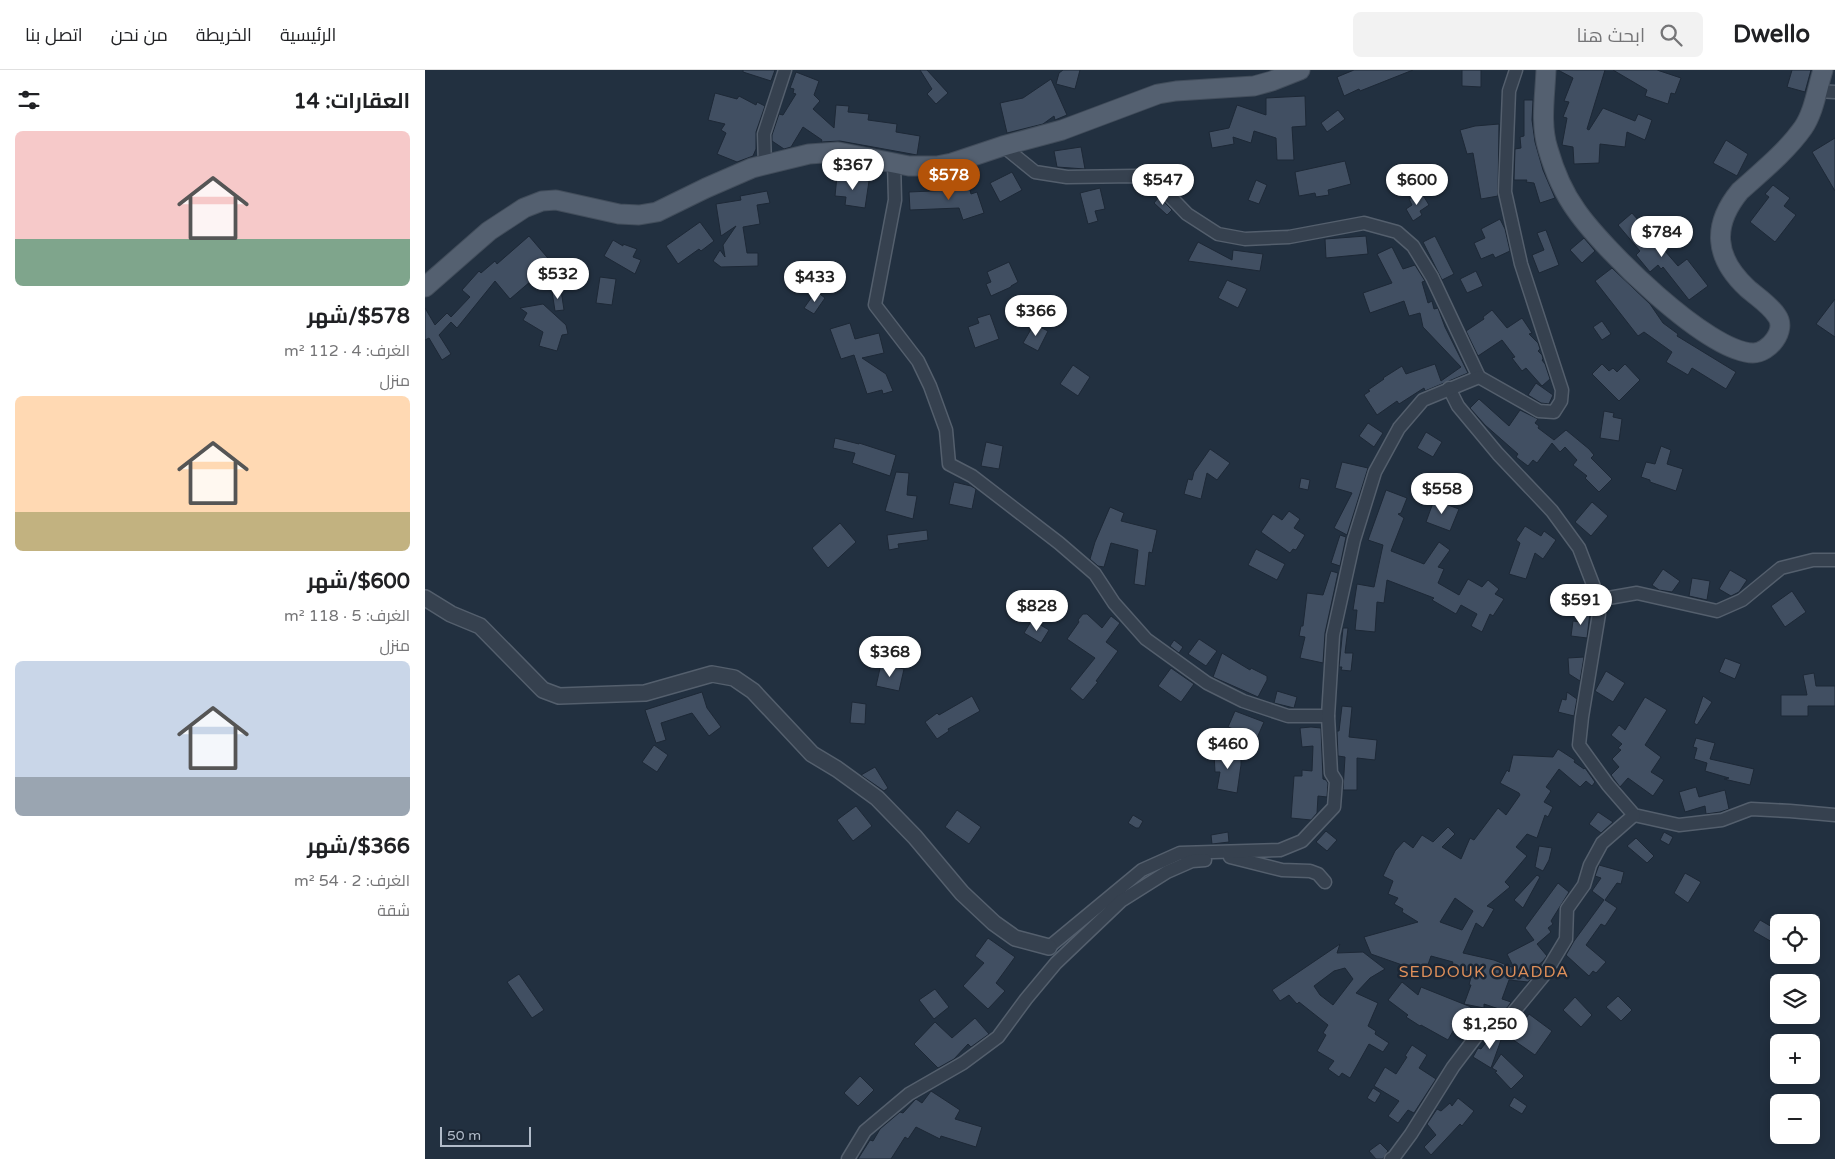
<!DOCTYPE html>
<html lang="ar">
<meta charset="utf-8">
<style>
body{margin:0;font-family:"Varela Round",Cairo,sans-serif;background:#f2f2f2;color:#202124;direction:rtl;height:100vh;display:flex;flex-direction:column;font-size:19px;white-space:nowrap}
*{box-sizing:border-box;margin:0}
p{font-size:16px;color:#757577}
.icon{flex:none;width:28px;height:28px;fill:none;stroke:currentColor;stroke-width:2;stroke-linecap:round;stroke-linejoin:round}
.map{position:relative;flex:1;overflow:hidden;direction:ltr}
.sheet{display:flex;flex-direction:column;background:#fff;width:425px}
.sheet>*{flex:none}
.buttons{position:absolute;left:1345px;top:844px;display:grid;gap:10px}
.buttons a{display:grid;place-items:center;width:50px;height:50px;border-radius:8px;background:#fff;box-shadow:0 2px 12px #0003;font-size:25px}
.scale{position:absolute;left:15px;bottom:12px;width:91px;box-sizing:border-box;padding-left:5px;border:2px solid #b2bcca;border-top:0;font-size:14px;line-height:18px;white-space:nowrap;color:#b2bcca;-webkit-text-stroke:4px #1b2634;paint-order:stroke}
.price{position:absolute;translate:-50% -42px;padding:0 11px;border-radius:18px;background:#fff;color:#222;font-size:16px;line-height:32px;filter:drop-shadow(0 1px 2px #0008)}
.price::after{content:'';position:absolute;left:50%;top:30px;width:15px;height:11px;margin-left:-8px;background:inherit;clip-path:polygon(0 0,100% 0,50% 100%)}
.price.selected{background:#b45309;color:#fff}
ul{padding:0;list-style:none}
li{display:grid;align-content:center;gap:10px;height:265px;padding:0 15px}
li span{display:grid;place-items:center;height:155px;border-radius:8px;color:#555}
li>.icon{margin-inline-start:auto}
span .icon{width:90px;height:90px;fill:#fffc;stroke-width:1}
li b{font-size:21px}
h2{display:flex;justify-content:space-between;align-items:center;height:60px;padding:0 15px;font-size:21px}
header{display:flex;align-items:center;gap:30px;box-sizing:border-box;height:70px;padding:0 25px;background:#fff;border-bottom:1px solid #e0e0e0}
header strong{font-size:24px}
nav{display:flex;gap:28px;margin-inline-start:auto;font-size:18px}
.search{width:350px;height:45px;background:#f2f2f2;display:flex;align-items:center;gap:12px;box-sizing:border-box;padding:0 18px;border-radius:8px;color:#757577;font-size:19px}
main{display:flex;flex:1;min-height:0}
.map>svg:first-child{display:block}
.building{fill:#414f62;stroke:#1d2836;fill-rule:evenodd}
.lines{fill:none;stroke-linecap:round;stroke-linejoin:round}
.minor-casing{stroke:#545f6d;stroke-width:15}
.tertiary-casing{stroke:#545f6d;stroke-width:18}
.primary-casing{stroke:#424d5b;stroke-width:21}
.minor{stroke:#36414f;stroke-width:12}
.tertiary{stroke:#36414f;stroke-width:15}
.primary{stroke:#546070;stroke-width:19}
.labels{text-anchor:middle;stroke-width:5;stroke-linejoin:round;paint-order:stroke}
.quarter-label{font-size:16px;letter-spacing:1px;fill:#de8f5a;stroke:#1b2634}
</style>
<header>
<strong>Dwello</strong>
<div class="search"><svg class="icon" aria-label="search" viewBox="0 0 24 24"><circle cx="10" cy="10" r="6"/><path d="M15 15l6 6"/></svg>ابحث هنا</div>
<nav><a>الرئيسية</a><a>الخريطة</a><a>من نحن</a><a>اتصل بنا</a></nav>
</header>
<main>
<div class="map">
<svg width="1410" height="1089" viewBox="0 0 1410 1089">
<rect width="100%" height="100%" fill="#223040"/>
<g class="building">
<polygon points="318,0 350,0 346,11 318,2"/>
<polygon points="495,0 502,0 523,23 511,34 502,24 507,19"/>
<polygon points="638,0 655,0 650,19 631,14 634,3"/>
<polygon points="929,0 988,0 935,21 934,19 919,26 912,7"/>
<polygon points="1037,0 1056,0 1056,17 1037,16"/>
<polygon points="1133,0 1180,0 1162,59 1164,60 1178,38 1210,51 1213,44 1227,50 1220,70 1202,62 1200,77 1175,74 1174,93 1149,94 1148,77 1137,75 1142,48 1138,47 1144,32 1139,31 1148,8"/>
<polygon points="1188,0 1232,0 1256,8 1250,24 1246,23 1243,34 1220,26 1222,20"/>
<polygon points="1367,0 1386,0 1380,22 1362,17"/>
<polygon points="371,2 394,11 389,25 395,31 388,39 409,58 411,35 424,36 423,42 444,44 443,50 472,54 471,62 495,66 492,85 415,71 396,72 397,70 378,57 366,77 359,79 347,71 347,65 354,44 358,45 371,24 368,23 369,19 365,18"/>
<polygon points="626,9 642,45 630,50 629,46 618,54 582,63 575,33 598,28"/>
<polygon points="290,23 312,29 314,26 331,35 332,32 340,36 331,62 331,79 328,86 312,92 292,84 301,63 296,60 300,54 283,50"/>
<polygon points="880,26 881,56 867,57 869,90 852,90 851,68 829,61 826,73 808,67 809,74 787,78 784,62 804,58 812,35 841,45 841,28"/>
<polygon points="1099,30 1108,30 1107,50 1110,72 1118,100 1130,128 1115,133 1109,113 1101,112 1102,110 1089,110 1090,79 1096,78 1095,67 1099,66"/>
<polygon points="913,40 920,49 902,62 896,53"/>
<polygon points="1074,54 1073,126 1056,129 1048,83 1042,84 1035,60 1050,56"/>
<polygon points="1410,68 1410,121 1387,82"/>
<polygon points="1301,70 1323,84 1312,106 1288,93"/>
<polygon points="656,77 660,99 632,97 629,81"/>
<polygon points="920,91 926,114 903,120 904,125 891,127 890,123 874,126 870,102"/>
<polygon points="990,94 999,99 993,109 984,104"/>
<polygon points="587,102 597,120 575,132 565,113"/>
<polygon points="412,106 444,111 440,138 420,135 421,127 410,126"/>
<polygon points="831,110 842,115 834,134 823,130"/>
<polygon points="543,112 546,124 552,122 559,143 538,150 534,138 485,140 484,122 529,120 528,116"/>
<polygon points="1348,115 1365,128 1359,136 1371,145 1350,172 1325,152 1344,127 1340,124"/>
<polygon points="675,118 680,139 670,141 673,151 663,154 655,123"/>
<polygon points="342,121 345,133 332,135 335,154 318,157 322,183 333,183 333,196 296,197 288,191 295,180 300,187 298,175 311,156 296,166 291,134 316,130 315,126"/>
<polygon points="996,122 1004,135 995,141 997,145 988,151 981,139 987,135 984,129"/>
<polygon points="734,127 747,140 742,145 729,133"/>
<polygon points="1207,143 1253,196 1262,189 1283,216 1264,230 1238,197 1236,199 1233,195 1225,202 1211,185 1215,181 1193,155"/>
<polygon points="1075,149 1080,159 1085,181 1070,188 1068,184 1056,189 1049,173 1060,168 1056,159"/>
<polygon points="275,152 289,171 276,181 274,179 253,194 241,176"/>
<polygon points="1121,160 1134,195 1114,203 1107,185 1119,180 1112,163"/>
<polygon points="104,166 127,193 85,229 70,211 32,258 26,252 14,265 26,284 17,290 4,268 0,270 0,238 10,255 22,243 26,247 45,227 37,220 54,201 56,203 70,191 72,194"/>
<polygon points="941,166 943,184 901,188 900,169"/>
<polygon points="1010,166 1029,204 1017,210 998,172"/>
<polygon points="1159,168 1170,181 1157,193 1145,180"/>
<polygon points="188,170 198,176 198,174 212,179 208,187 216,190 210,204 179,186"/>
<polygon points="773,172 807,190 808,180 838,184 835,201 763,191"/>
<polygon points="967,177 978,199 990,195 1000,211 997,212 1003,233 1007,231 1009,239 1013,238 1020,257 1043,303 1000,321 999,318 974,334 972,331 952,345 939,325 945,321 943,320 959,309 958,308 977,296 981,304 1010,294 1016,311 1036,297 998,257 995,243 984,246 979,231 945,243 938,223 967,213 952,184"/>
<polygon points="584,192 593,212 586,216 586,217 566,226 561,214 566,212 562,202"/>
<polygon points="1187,198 1225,234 1238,253 1253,264 1252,266 1311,302 1301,319 1267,298 1263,305 1241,292 1247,282 1219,262 1213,266 1170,211"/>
<polygon points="1051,201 1058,216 1042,223 1035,209"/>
<polygon points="175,207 191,209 187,235 171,233"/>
<polygon points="802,210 822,219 813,238 793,228"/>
<polygon points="136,220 139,240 130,241 127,221"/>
<polygon points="391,221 400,228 389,244 379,238"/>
<polygon points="1410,229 1410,267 1391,254"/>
<polygon points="118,234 141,255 143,264 137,265 132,281 114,276 118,262 98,250 102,243 95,238"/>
<polygon points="1067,240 1082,258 1097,248 1107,263 1104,264 1113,273 1115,279 1113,281 1117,285 1118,289 1117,290 1120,294 1125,309 1117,316 1101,298 1097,301 1087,288 1090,287 1077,270 1053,286 1041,261 1059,249 1058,247"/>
<polygon points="565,244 574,269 550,278 543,257 554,253 552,248"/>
<polygon points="1177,251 1186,264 1177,270 1168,257"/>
<polygon points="425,253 430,269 454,263 459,283 437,288 461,304 468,321 458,324 457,320 442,324 429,285 416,289 405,259"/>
<polygon points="609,254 623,261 613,281 598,273"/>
<polygon points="1177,294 1184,301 1188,298 1192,302 1200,294 1215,310 1194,331 1167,304"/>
<polygon points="648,295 665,307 653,326 635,314"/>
<polygon points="1111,313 1128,325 1124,334 1116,333 1103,325"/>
<polygon points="1054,329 1084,356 1095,340 1113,349 1110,353 1114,356 1113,358 1129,370 1141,360 1164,379 1169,385 1166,388 1187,409 1174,422 1160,408 1162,406 1148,395 1152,390 1140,377 1135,382 1127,373 1112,393 1108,390 1103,396 1091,387 1093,384 1060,355 1045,338"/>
<polygon points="1179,341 1189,343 1188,347 1197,349 1194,371 1175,368"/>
<polygon points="943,353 958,363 949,377 934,366"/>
<polygon points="1001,362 1017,372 1008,387 992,378"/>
<polygon points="410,368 434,374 434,373 471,385 465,406 427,393 430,383 408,378"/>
<polygon points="561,372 578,376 574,399 556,396"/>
<polygon points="1236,376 1246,380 1242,394 1258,399 1251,421 1225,412 1225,410 1216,407 1221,392 1230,394"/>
<polygon points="785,379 805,393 792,410 782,403 776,429 759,424 763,409 767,410 769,402"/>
<polygon points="917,392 943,398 922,465 909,458 927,423 910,418"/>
<polygon points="471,402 484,403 482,425 492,426 488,449 460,441"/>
<polygon points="876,408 885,410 883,420 874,418"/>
<polygon points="529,412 546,416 551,419 547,439 524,434"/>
<polygon points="961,420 982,428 976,443 973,444 979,448 966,481 999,494 1014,472 1025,480 1013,497 1019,499 1013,513 1034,525 1043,509 1057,517 1063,510 1074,519 1070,524 1079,529 1068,546 1065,544 1057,562 1046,556 1052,544 1036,535 1031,544 1007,530 1009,528 962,510 959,533 952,532 950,562 930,560 932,540 928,540 932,514 949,517 958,475 943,470"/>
<polygon points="1009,430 1034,439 1025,461 1001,452"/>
<polygon points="1167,432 1183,446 1166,466 1150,452"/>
<polygon points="685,437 699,443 696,451 732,460 727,483 724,482 720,516 709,514 713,480 686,473 679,497 673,496 665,489 670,472"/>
<polygon points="864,441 875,449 869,458 880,465 871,480 868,479 865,483 836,462 848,444 857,450"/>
<polygon points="415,453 431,472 403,498 387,478"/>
<polygon points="1100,456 1116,466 1119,461 1131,470 1118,489 1110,483 1101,509 1084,504 1095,473 1091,470"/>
<polygon points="502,460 503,470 473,474 474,478 464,480 462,465"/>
<polygon points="915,465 921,467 915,496 906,493"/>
<polygon points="831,479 860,494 852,510 823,495"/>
<polygon points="1238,499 1255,511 1247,522 1234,520 1227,515"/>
<polygon points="1305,500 1322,510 1314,522 1306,526 1294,519"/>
<polygon points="906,501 913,503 900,563 898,593 875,588 880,567 874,566 876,556 878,556 882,523 898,525"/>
<polygon points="1267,508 1285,511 1282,530 1264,526"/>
<polygon points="1367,521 1381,542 1360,557 1346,536"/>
<polygon points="1157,541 1165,542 1162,568 1146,566 1148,551 1155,552"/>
<polygon points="658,544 662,544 677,558 686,546 695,553 681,572 693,581 671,611 673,612 658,630 645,619 670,588 642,569 654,552 653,550"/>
<polygon points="607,550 624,560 616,573 599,563"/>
<polygon points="918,558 923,558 920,583 928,583 926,601 916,600 917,597 914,597"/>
<polygon points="774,569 792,581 781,596 763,584"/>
<polygon points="749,570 758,577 754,583 745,576"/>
<polygon points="797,583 825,600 826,598 842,606 842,610 833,627 788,607"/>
<polygon points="1159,587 1155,611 1144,604 1143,588"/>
<polygon points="1300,588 1316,594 1310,609 1294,602"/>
<polygon points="456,594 479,599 474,621 451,616"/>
<polygon points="746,598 769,614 756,632 733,616"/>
<polygon points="1181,601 1200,613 1188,632 1170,621"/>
<polygon points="1389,603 1391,616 1410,616 1410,636 1383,636 1383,646 1356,646 1356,625 1382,625 1378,605"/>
<polygon points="852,621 872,627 869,638 849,633"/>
<polygon points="277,622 282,638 296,657 284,666 267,643 236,653 241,670 231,673 220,640"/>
<polygon points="1142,622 1152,629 1149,646 1133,642 1137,629 1141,630"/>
<polygon points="547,626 555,641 523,659 524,661 512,669 500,652 512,643 514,645"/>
<polygon points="1278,626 1287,632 1272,655 1269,653"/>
<polygon points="1220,627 1242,640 1220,675 1236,687 1226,702 1239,710 1228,726 1203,708 1195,717 1186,705 1194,697 1187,689 1196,680 1193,678 1197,674 1186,665 1194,655 1200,660"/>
<polygon points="427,632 441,634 440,654 425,653"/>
<polygon points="917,636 927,637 924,667 952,670 950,690 932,688 932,720 918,720 920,687 913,686 912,661 914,661"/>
<polygon points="810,641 839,652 832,668 803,657"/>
<polygon points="886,657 896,658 898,709 901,710 903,713 902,727 893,726 892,743 886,750 866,748 869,706 877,706 877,700 887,701 888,676 877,677 875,658"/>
<polygon points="1271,668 1290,673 1285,689 1329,699 1325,715 1299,709 1304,708 1280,701 1282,693 1269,689 1272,678 1268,677"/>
<polygon points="229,675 243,685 232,702 217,692"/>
<path d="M 1133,679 L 1150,690 L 1149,692 L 1159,699 L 1160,698 L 1170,712 L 1167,716 L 1161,711 L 1155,717 L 1134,699 L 1121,717 L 1126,721 L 1119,732 L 1128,737 L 1123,747 L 1120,745 L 1112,768 L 1102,764 L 1091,777 L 1102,786 L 1080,812 L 1085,817 L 1062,836 L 1069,839 L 1058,858 L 1051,853 L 1038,883 L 1069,890 L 1089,898 L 1082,884 L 1109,870 L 1100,858 L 1133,813 L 1144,822 L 1126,851 L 1128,854 L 1123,858 L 1126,862 L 1112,874 L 1122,886 L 1118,891 L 1109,899 L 1109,905 L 1103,912 L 1084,910 L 1077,929 L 1086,932 L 1082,938 L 1077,940 L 1059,934 L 1059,938 L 1039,934 L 1046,915 L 1044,915 L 1047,903 L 1026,897 L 1028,892 L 1006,886 L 1000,903 L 946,884 L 939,867 L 993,852 L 977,842 L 978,839 L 969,834 L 973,828 L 963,824 L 968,811 L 958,806 L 970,781 L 979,771 L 988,778 L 997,765 L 1008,772 L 1023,757 L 1030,764 L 1017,777 L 1036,789 L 1045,768 L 1049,770 L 1073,738 L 1081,745 L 1095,725 L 1094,723 L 1075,713 L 1082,700 L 1084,702 L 1088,685 L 1128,687 ZM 1030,828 L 1048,841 L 1037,860 L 1015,852 Z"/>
<polygon points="816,682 816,695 812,723 792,719 795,702 790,702 789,683"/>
<polygon points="450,697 463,718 459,721 436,705"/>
<polygon points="1271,717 1274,727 1300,720 1304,739 1295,742 1281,744 1280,736 1260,742 1254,722"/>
<polygon points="431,736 447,756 428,771 412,750"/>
<polygon points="532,740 556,757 544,774 520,757"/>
<polygon points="1173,742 1188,752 1176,763 1164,754"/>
<polygon points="708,745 718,751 714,758 711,758 703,753"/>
<polygon points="901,761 912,770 902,781 891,772"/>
<polygon points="803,762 804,772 787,774 786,765"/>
<polygon points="1239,762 1248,767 1244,775 1235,770"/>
<polygon points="1211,768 1229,786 1222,793 1202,776"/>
<polygon points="1114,776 1127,778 1124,790 1118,801 1110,797"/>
<polygon points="1174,795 1199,802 1196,814 1192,813 1180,830 1192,838 1180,856 1176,854 1161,875 1181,892 1171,903 1168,901 1164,906 1141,885 1149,871 1179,830 1167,821 1176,808 1170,806"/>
<polygon points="1260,803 1276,812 1263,833 1249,823"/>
<polygon points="1112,805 1115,807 1098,838 1089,830"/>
<polygon points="1335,850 1354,861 1354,876 1328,861"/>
<polygon points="563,868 590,887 571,913 580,921 563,939 538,916 559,893 550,886"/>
<path d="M 915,874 L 912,883 L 938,882 L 960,899 L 945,908 L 931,923 L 953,933 L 943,956 L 951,961 L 950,964 L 964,973 L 958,982 L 944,974 L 925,1008 L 917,1003 L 914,1007 L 903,999 L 909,991 L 892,981 L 901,965 L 898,963 L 903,955 L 874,932 L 872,934 L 864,925 L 855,931 L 847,920 ZM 920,898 L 928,909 L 908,935 L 895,925 L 889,916 L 909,901 Z"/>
<polygon points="94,904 119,940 107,948 82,912"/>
<polygon points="977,912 993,925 996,917 1046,937 1040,957 1032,954 1023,970 996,955 995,956 981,947 983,945 963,930"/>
<polygon points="510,919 524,937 509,949 494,930"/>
<polygon points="1193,926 1207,940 1196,951 1181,937"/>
<polygon points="1150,927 1167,945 1156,957 1138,940"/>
<polygon points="1104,944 1127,961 1110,985 1087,969"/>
<polygon points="550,948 564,964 546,977 543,974 529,989 513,998 489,974 510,952 527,968"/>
<polygon points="1081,956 1066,998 1048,987 1053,978 1056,979 1063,970 1066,972 1076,959"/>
<polygon points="987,975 1002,985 994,998 1011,1009 989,1043 983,1040 973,1053 963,1046 974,1031 949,1016 960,997 971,1004 982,987 980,986"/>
<polygon points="1076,984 1099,1006 1086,1019 1070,1002 1072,1001 1067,998"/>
<polygon points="435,1006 449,1020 433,1036 419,1023"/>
<polygon points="948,1018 956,1023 950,1033 942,1028"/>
<polygon points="506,1021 535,1040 530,1049 557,1057 551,1077 516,1066 515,1069 491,1057 483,1069 480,1067 466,1089 433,1089 445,1070 448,1071 455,1059 475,1042 478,1043 489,1031 491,1029 497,1033"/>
<polygon points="1089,1027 1102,1036 1097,1044 1084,1036"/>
<polygon points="1033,1028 1049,1041 1037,1056 1035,1054 1006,1085 999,1077 1011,1065 1002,1054 1012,1039 1016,1041 1025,1033 1027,1036"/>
<polygon points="955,1073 963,1081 958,1089 951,1089 944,1081"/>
</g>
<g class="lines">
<g class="minor-casing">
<g id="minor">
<polyline points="1392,21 1410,22"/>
<polyline points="578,76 610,102 642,107 711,106 737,118 762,144 793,164 820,169 864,167 939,153 972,162 988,176 1007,207 1054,307"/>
<polyline points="469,92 470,130 450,235 493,291 505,316 521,360 524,394 547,406 634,473 670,504 689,533 721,569 782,613 818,631 863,646 903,646"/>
<polyline points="340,95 339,64 360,0"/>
<polyline points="1024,318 1033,336 1073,384 1127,441 1154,478 1169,517 1174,544 1157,647 1154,675 1183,715 1209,745 1254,755 1297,750 1326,739 1365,741 1410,745"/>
<polyline points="1172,530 1212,523 1292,541 1317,530 1356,498 1388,490 1410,490"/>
<polyline points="805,787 857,800 885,801 893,804 900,812"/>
<polyline points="624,877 717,800 755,783 855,780 877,771 909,737 911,711 906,703 903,646 908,565 929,470 950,402 974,358 998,330 1054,307 1114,341 1129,342 1136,331 1137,320 1096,194 1080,122 1084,21 1091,0"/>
<polyline points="423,1089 440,1061 484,1024 538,993 573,967 601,929 631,893 696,831 742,802 767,791 780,790"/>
<polyline points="966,1089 969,1087 986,1064 1028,997 1056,960 1087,944 1120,904 1141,869 1142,839 1159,815 1165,795 1177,773 1209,745"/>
</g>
</g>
<g class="tertiary-casing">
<polyline id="tertiary" points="0,528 26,544 55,556 118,620 134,626 220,623 287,604 309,608 328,621 387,684 412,699 452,728 490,767 537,823 569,853 590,868 624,877"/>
</g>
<g class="primary-casing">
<g id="primary">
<path d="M 1121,0 C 1120,26 1115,54 1123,79 C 1129,100 1138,122 1151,140 C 1177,178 1282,282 1328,283 C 1344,283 1362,260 1352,246 C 1344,234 1332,227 1322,218 C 1289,187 1287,155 1315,121 C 1336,102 1361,82 1378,58 C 1389,42 1392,19 1398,0"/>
<polyline points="0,217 64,161 99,138 117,131 131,130 194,144 214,145 232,142 281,118 327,98 384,84 413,82 484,96 512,96 527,93 578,76 637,60 733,24 751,21 829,16 847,11 875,0"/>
</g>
</g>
<use href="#minor" class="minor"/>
<use href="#tertiary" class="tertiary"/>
<use href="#primary" class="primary"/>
</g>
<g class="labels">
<g class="quarter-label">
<text x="1059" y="907">SEDDOUK OUADDA</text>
</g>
</g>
</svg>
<div class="buttons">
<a><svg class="icon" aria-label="locate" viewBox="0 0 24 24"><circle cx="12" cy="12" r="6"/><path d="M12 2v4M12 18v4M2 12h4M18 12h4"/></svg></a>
<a><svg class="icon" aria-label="layers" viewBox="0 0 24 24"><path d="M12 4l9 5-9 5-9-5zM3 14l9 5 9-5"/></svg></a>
<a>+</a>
<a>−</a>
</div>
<div class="scale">50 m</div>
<b class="price" style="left:428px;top:121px">$367</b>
<b class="price selected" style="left:524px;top:131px">$578</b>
<b class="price" style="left:738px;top:136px">$547</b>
<b class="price" style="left:992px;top:136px">$600</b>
<b class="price" style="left:1237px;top:188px">$784</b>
<b class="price" style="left:133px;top:230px">$532</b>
<b class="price" style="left:390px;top:233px">$433</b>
<b class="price" style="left:611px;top:267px">$366</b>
<b class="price" style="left:1017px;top:445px">$558</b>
<b class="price" style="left:1156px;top:556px">$591</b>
<b class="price" style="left:612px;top:562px">$828</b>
<b class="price" style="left:465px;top:608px">$368</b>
<b class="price" style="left:803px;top:700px">$460</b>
<b class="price" style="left:1065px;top:980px">$1,250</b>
</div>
<section class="sheet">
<h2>العقارات: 14<svg class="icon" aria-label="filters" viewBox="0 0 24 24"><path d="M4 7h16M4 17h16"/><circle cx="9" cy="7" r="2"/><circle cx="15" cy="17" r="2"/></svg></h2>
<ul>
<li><span style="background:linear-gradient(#f6c9c9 70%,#7fa58c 0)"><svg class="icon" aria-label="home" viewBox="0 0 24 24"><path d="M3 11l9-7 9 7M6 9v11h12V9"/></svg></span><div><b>$578/شهر</b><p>الغرف: 4 · 112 m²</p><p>منزل</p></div></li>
<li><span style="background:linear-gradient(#ffd9b3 75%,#c2b280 0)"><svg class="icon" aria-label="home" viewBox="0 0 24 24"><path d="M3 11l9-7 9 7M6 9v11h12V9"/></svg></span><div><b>$600/شهر</b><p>الغرف: 5 · 118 m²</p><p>منزل</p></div></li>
<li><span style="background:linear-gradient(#c9d6e8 75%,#9aa5b1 0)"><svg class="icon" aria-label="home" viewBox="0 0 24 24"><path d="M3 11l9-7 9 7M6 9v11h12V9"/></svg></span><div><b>$366/شهر</b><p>الغرف: 2 · 54 m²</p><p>شقة</p></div></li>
</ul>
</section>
</main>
